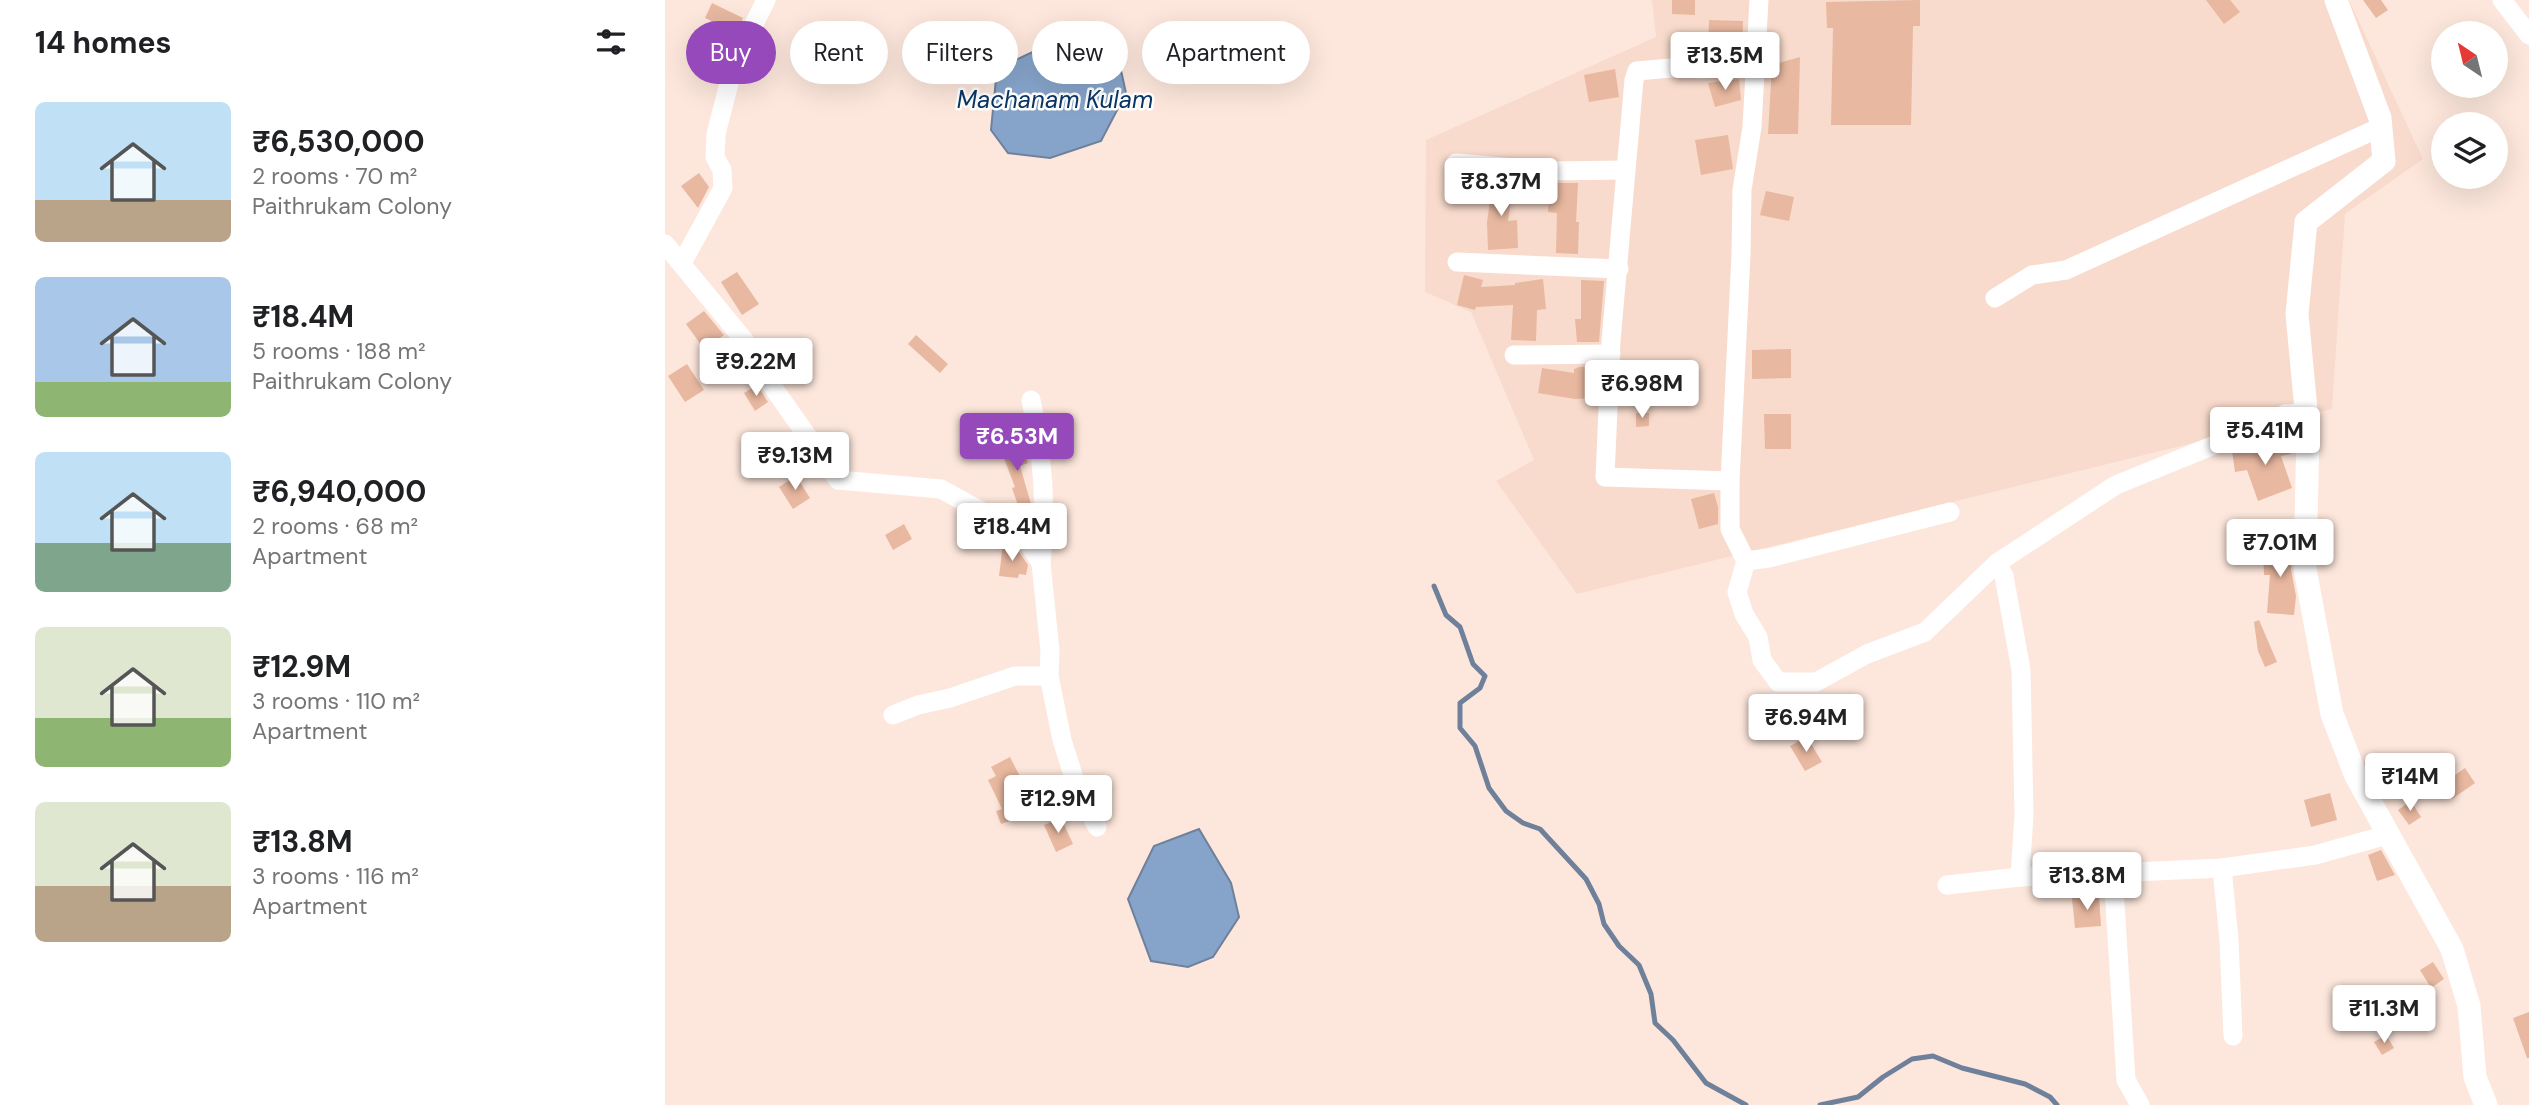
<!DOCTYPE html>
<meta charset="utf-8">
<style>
body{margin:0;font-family:"DM Sans",sans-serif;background:#f2f2f2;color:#202124;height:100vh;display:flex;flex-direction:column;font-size:26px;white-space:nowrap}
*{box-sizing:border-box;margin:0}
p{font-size:23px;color:#757577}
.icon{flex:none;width:38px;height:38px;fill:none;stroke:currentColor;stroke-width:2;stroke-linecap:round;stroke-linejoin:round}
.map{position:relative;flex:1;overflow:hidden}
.sheet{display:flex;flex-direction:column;background:#fff;width:665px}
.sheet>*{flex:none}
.hud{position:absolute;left:21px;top:21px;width:665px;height:63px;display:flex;gap:14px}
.needle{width:46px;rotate:325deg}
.buttons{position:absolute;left:1766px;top:21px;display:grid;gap:14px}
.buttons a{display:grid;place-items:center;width:77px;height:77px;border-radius:50%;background:#fff;box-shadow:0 7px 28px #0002;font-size:35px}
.price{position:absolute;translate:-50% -60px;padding:0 16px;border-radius:7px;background:#fff;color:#222;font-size:23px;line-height:46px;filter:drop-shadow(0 2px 4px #0008)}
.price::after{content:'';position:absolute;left:50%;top:42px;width:21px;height:16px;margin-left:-10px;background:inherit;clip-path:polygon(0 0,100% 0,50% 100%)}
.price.on{background:#9549ba;color:#fff}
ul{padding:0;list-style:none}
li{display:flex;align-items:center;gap:21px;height:175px;padding:0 35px}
li span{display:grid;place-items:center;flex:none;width:196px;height:140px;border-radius:10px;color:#555}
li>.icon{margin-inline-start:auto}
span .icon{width:84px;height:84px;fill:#fffc;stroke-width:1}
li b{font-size:30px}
h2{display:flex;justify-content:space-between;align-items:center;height:84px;padding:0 35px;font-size:30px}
.tag{padding:0 24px;border-radius:32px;background:#fff;box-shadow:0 7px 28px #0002;font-size:24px;line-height:63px}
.tag.on{background:#9549ba;color:#fff}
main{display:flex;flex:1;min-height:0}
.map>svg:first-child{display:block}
.built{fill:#f8dbcc}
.water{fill:#86a4ca;stroke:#6f819a;stroke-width:2}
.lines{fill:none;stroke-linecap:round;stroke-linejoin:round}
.stream{stroke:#6f819a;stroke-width:5}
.building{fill:#e8b8a0}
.minor{stroke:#fff;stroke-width:19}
.tertiary{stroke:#fff;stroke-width:23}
.labels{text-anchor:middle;stroke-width:5;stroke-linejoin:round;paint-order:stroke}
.water-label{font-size:24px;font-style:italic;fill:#0a3565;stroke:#fff}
</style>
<main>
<section class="sheet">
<h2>14 homes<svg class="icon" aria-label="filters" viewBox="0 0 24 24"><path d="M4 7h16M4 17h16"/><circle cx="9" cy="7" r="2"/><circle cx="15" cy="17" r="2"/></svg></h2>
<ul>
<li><span style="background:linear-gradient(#bfe0f5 70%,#b9a48a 0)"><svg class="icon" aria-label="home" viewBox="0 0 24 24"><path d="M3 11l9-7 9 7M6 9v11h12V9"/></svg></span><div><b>₹6,530,000</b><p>2 rooms · 70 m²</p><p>Paithrukam Colony</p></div></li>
<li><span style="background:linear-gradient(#a9c7e8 75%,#8fb573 0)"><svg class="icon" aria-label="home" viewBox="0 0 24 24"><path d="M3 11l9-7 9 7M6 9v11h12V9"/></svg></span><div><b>₹18.4M</b><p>5 rooms · 188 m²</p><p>Paithrukam Colony</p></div></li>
<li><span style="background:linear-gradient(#bfe0f5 65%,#7fa58c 0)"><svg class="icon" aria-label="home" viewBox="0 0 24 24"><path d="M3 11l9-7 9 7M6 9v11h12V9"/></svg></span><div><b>₹6,940,000</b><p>2 rooms · 68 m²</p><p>Apartment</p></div></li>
<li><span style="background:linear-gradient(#dfe7d0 65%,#8fb573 0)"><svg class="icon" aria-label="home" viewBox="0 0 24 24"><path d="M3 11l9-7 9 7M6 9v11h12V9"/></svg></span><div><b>₹12.9M</b><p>3 rooms · 110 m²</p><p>Apartment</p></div></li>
<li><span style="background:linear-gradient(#dfe7d0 60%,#b9a48a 0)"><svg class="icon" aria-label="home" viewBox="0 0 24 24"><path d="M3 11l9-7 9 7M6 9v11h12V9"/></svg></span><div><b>₹13.8M</b><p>3 rooms · 116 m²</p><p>Apartment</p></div></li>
</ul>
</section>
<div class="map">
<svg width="1864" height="1105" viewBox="0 0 1864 1105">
<rect width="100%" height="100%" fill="#fde7dc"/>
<polygon class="built" points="987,0 1684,0 1758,159 1680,214 1667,409 912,594 831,481 869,460 806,312 760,292 761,140 991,37"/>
<g class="water">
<polygon points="409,36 449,39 461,93 436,141 385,158 343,153 326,130 332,69 374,49"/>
<polygon points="534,829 566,883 574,917 548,957 523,967 486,961 463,899 489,846"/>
</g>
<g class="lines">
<g class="stream">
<polyline points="769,586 781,615 795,627 808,664 820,676 815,688 795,703 795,728 810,746 824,788 841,811 858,823 875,829 921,879 934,904 939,924 954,946 974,965 986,994 990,1023 1008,1040 1041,1083 1081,1105"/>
<polyline points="1155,1105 1193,1097 1218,1077 1247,1059 1268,1056 1297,1068 1360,1084 1385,1097 1392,1105"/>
</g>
</g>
<g class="building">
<polygon points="1007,0 1030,0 1030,15 1007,14"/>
<polygon points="1255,0 1255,26 1248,26 1246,125 1166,125 1168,28 1162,28 1161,2"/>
<polygon points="1541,0 1565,0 1575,12 1559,24"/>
<polygon points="1698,0 1716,0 1723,10 1711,18"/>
<polygon points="47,3 78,18 71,33 40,18"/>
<polygon points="1044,20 1078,21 1077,54 1043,53"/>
<polygon points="1135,57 1133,134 1103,134 1107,65"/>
<polygon points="950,69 954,97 924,102 919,75"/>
<polygon points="1074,79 1076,100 1050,107 1043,83"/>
<polygon points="1063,135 1068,169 1036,175 1030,140"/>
<polygon points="34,173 44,187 33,208 16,186"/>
<polygon points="828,180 848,183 843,221 852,220 853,248 823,250 822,222"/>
<polygon points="885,183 913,183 911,222 914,222 913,254 891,253 892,213 883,212"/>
<polygon points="1101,191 1129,197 1124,221 1095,215"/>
<polygon points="72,272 94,304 77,315 56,282"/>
<polygon points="799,275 818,280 816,287 850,285 850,283 878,279 881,309 872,310 871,341 846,340 848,305 811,307 810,310 792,305"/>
<polygon points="916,280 939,281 934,342 912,342 910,319 916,319"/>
<polygon points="39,311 59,335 39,349 21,324"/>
<polygon points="251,335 283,364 275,373 243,344"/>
<polygon points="1126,349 1126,378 1087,379 1087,350"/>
<polygon points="22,364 39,390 20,402 3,376"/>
<polygon points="932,366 931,398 910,399 873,393 877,368 909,373 909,369 914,367"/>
<polygon points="92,385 103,402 90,411 79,393"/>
<polygon points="971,413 984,413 984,426 971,427"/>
<polygon points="1099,414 1126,414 1126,449 1100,449"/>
<polygon points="1606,435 1608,443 1624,441 1626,454 1616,456 1627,488 1593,501 1582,470 1570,472 1567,451 1595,445 1594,440"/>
<polygon points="354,441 363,463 355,466 366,504 366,508 355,511 347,488 350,487 335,448"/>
<polygon points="131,476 145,498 128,509 114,487"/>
<polygon points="1049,493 1053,507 1053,524 1034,529 1026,499"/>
<polygon points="239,524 247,539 228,550 220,535"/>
<polygon points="338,544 350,546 363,565 361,575 354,574 353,578 334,576"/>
<polygon points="1627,544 1626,569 1631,596 1629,615 1602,613 1605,575 1599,575 1598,546"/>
<polygon points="1594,620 1612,662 1600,667 1593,651 1589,622"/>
<polygon points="1142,737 1157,762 1140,771 1125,746"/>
<polygon points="345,757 363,792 352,798 359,816 336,824 331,811 337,809 323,780 331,776 326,767"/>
<polygon points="1800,768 1810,783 1787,799 1777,784"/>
<polygon points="1665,793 1672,820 1646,827 1639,800"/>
<polygon points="1746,801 1756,817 1744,825 1733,810"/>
<polygon points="396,818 408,844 391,852 379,825"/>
<polygon points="1716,850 1730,875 1712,881 1703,855"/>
<polygon points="1434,896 1436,926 1410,928 1407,898"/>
<polygon points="1768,962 1779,979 1766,988 1755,970"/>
<polygon points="1864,1012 1864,1058 1862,1058 1848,1018"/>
<polygon points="1721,1035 1729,1048 1717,1055 1709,1042"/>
</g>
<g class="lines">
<g class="minor">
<polyline points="1837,0 1864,35"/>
<polyline points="1090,66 1035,69 1017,67 972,71 969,80 946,341 940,477 1065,481 1076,254 1077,190 1087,127 1094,0"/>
<polyline points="791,163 883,171 960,170"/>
<polyline points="0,244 79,340 105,383 173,480 276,489 356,533 376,563 385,651 384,676 350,676 285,698 253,705 228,715"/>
<polyline points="792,262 954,269"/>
<polyline points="17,263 58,188 57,170 50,157 51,134 69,64 101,0"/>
<polyline points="1330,298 1367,275 1401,270 1716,127"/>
<polyline points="849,355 946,354"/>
<path d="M 366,400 C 378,454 382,507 376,563"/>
<polyline points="1065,481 1065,529 1081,561 1104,558 1285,512"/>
<polyline points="1081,561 1072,592 1079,614 1093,637 1097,660 1113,682 1151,682 1202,654 1260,632 1332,563 1451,485 1596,426 1620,414 1642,413"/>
<polyline points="1332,563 1339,576 1356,670 1359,815 1355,877"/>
<polyline points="384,676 397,740 410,781 432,827"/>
<polyline points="1557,868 1564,940 1568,1036"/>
<polyline points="1448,872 1461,1080 1475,1105"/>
<polyline points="1282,885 1355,877 1557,868 1650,855 1722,835"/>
</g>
<polyline class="tertiary" points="1671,0 1715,118 1719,161 1641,222 1632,314 1643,431 1640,569 1667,714 1691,776 1787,949 1804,1006 1810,1077 1821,1105"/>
</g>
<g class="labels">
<g class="water-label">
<text x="390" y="108">Machanam Kulam</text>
</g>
</g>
</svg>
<div class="buttons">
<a><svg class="needle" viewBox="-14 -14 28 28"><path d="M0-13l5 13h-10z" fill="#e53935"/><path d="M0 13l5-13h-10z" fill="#757577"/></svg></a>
<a><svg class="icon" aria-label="layers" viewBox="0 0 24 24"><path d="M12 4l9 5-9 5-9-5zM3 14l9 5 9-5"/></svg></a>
</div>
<b class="price" style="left:1060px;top:92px">₹13.5M</b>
<b class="price" style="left:836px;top:218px">₹8.37M</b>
<b class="price" style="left:91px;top:398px">₹9.22M</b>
<b class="price" style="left:977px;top:420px">₹6.98M</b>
<b class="price" style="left:1600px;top:467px">₹5.41M</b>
<b class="price on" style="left:352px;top:473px">₹6.53M</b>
<b class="price" style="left:130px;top:492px">₹9.13M</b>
<b class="price" style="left:347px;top:563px">₹18.4M</b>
<b class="price" style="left:1615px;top:579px">₹7.01M</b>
<b class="price" style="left:1141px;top:754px">₹6.94M</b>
<b class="price" style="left:1745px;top:813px">₹14M</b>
<b class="price" style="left:393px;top:835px">₹12.9M</b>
<b class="price" style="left:1422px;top:912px">₹13.8M</b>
<b class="price" style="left:1719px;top:1045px">₹11.3M</b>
<div class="hud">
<a class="tag on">Buy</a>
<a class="tag">Rent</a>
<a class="tag">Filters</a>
<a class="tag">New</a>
<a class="tag">Apartment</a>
</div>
</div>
</main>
